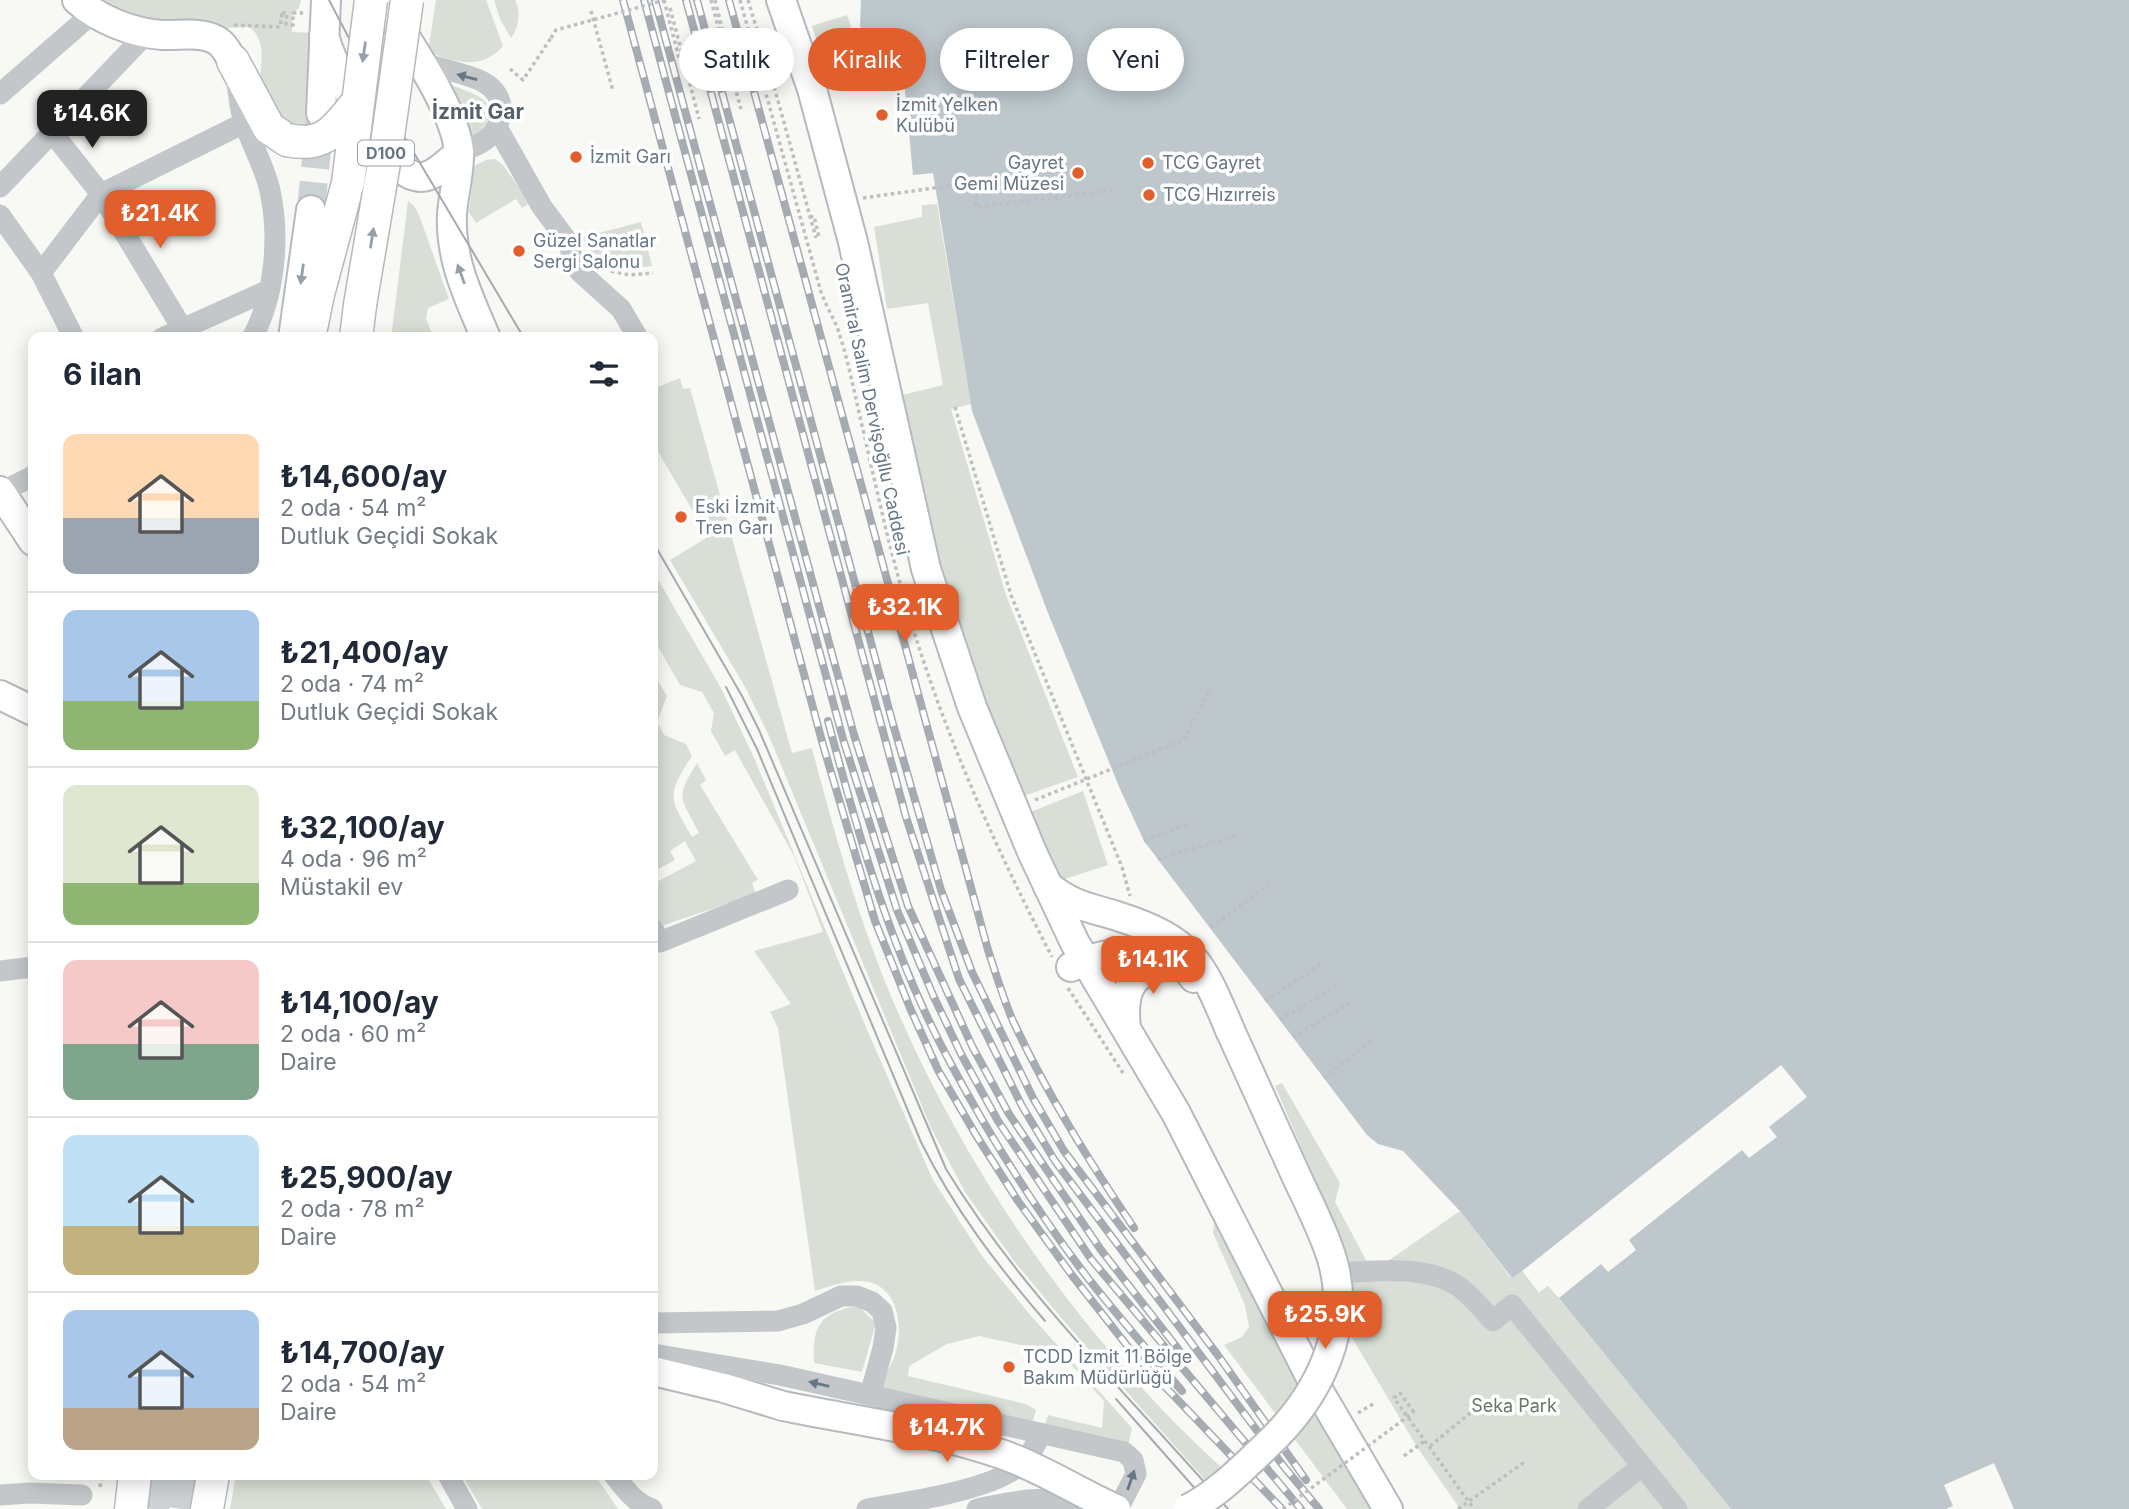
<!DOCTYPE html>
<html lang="tr">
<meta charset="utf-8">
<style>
body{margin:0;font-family:Inter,sans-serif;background:#f2f2f3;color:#1f2937;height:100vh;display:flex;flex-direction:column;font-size:26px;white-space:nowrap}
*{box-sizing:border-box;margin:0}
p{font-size:23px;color:#747a83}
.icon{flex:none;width:38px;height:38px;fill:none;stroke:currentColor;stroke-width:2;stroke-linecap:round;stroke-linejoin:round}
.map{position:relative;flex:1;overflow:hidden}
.panel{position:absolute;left:28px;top:332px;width:630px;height:1148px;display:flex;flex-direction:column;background:#fff;border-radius:14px;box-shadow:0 4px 18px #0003}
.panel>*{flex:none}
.banner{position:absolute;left:679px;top:28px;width:665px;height:63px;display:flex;gap:14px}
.price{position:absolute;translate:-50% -60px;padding:0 16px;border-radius:14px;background:#e15f2c;color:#fff;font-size:23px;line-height:46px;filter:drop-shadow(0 2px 4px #0008)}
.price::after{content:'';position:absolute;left:50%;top:42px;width:21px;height:16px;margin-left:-10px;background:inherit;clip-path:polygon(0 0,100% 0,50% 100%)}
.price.on{background:#222;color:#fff}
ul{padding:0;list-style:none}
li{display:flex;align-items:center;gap:21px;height:175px;padding:0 35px}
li+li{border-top:2px solid #e0e1e3}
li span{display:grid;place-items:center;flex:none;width:196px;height:140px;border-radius:14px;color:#555}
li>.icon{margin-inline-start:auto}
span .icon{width:84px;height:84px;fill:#fffc;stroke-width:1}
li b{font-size:30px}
h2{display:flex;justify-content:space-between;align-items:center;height:84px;padding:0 35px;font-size:30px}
.pill{padding:0 24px;border-radius:32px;background:#fff;box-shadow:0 4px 18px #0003;font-size:24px;line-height:63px}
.pill.on{background:#e15f2c;color:#fff}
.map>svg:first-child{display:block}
.green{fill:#d9dfd6}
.water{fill:#bdc7cc}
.pier{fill:#f8f8f5}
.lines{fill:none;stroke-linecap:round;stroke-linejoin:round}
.major-tunnel{stroke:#ccd1d4;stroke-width:28;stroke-dasharray:28 14;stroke-linecap:butt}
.highway-tunnel{stroke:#ccd1d4;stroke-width:32;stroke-dasharray:32 16;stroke-linecap:butt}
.major-casing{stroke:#b6babe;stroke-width:32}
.highway-casing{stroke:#b6b9bd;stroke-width:35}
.path{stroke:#bdbfc2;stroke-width:3.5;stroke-dasharray:3.5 3.5;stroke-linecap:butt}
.minor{stroke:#c3c7ca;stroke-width:21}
.major{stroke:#fff;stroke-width:28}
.highway{stroke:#fff;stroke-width:32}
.tram{stroke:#a6abb1;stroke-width:2}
.rail-casing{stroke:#a6abb1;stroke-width:8}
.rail{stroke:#fff;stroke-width:5;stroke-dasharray:16;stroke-linecap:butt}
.major-bridge-casing{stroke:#b6babe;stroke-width:32;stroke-linecap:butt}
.highway-bridge-casing{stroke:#b6b9bd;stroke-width:35;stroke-linecap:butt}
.path-bridge{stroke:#bdbfc2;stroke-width:3.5;stroke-dasharray:3.5 3.5;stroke-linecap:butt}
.major-bridge{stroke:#fff;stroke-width:28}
.highway-bridge{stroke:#fff;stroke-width:32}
.oneway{fill:#95a0aa}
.oneway2{fill:#677786}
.poi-dot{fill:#e15f2c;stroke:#fff;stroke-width:2.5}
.labels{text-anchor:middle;stroke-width:7;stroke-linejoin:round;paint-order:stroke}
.shield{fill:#fff;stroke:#95a0aa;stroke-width:2}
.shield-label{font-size:16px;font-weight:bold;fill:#677786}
.poi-label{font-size:18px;fill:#677786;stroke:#fff;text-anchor:start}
.street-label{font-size:18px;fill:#677786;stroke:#fff}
.park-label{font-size:18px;fill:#657862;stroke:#fff}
.quarter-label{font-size:21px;font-weight:bold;fill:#55606b;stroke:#fff}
</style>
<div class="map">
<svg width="2129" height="1509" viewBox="0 0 2129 1509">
<rect width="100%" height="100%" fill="#f8f8f5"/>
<g class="green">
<path d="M 92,0 L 301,0 L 299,8 L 293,13 L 292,32 L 316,33 L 310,124 L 296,131 L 288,130 C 280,119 267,105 262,92 C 255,73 272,47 250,27 L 201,29 L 152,24 Z"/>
<path d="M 436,0 L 486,0 L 503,46 C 482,71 454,62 428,52 Z"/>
<path d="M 494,0 L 515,0 C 521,10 519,29 511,38 L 500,19 Z"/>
<polygon points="847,15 866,66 849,72 841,49 821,55 812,26"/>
<path d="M 450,85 C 484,96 508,106 472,139 L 465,114 Z"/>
<polygon points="495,159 503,165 530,203 522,208 516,199 476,223 469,212 474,166 486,160"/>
<polygon points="408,201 414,206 419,215 449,299 428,308 426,318 432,334 423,338 391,338"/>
<polygon points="937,204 971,404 951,409 1006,595 1078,777 1021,797 996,734 936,558 898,396 943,385 928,303 887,309 874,227 922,217 922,205"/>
<path d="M 641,222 L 652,266 C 619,271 601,260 576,239 Z"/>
<path d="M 680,378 L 683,389 L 690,388 L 792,753 L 812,748 C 836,840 862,932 901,1019 C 975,1186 1087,1345 1222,1468 L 1206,1481 L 1069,1327 L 1014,1261 L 965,1192 L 931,1128 L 769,736 L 745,687 L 670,560 L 708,537 L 653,443 L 653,389 Z"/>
<path d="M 653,571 L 721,688 L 755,760 L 868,1032 L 933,1180 L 982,1256 L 1031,1316 L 1132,1428 L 1128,1446 L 1044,1428 L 1048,1415 L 1102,1428 L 1104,1401 L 1062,1354 L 979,1336 L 947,1344 L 909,1366 L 908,1376 L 1026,1404 L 1036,1410 L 1031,1426 L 882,1391 C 883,1371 892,1368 896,1351 C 903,1326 898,1289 869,1282 C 851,1278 832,1286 815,1291 L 778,1028 L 770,1012 L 791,1004 L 754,951 L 823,932 L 795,858 L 735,750 L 725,756 L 711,731 L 714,713 L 702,692 L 680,685 L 653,638 Z"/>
<path d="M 653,673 L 667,696 L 657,722 L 664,735 L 686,744 L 692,756 C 666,796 669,797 692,837 L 699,833 C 682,797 673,801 697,763 L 706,780 L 700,785 L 758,880 L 752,883 L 756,894 L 661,926 L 653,911 L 653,884 L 696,861 L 685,841 L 670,851 L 675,860 L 653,872 Z"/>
<polygon points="1083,791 1108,865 1062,880 1056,875 1028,813"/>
<polygon points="1282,1083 1340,1183 1335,1202 1366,1260 1382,1265 1460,1211 1511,1278 1522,1271 1548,1285 1731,1509 1460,1509 1417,1447 1348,1331 1350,1272 1343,1246 1275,1086"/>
<polygon points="1215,1219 1372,1509 1347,1509 1224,1345 1242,1337 1249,1327 1245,1305 1213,1233"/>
<path d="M 858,1306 L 876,1323 L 862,1372 L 814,1363 C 811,1326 822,1311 858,1306 Z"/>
<polygon points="236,1475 426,1475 446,1509 230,1509"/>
<polygon points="462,1475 595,1475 618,1509 482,1509"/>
</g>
<polygon class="water" points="861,0 2129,0 2129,1509 1731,1509 1549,1286 1539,1293 1522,1271 1512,1278 1460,1211 1403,1151 1378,1144 1367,1135 1144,841 1120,789 1048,613 972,411 933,173 913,175 904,80 890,38 860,27"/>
<g class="pier">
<polygon points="1781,1065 1807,1097 1769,1127 1777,1137 1749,1158 1742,1150 1629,1240 1636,1250 1608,1272 1601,1264 1559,1298 1548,1286 1539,1293 1522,1271"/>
<polygon points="1994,1463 2014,1509 1946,1509 1953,1506 1944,1485"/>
</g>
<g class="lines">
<polyline class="major-tunnel" points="311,210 320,119"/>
<g class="highway-tunnel">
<polyline points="153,1509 158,1475"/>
<polyline points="182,1509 187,1475"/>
</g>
<g class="major-casing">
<g id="major">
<path d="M 77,0 C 99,20 133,33 162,35 C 179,36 201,31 216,40 C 224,44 228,54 233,61"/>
<path d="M 382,0 C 405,38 456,109 459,152 C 460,172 453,195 452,215 C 450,260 469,298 486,338"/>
<polyline points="781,0 812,89 853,242 926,569 972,707 1032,852 1075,943 1176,1113 1310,1376 1388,1509"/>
<path d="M 324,36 C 338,83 369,124 396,164 C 423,190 436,172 459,153"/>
<polyline points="321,113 326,0"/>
<polyline points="293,338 311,210"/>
<polyline points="0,491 33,541"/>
<polyline points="0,695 33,711"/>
<path d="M 1048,886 C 1073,906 1088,907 1117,916 C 1192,940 1201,961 1230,1030"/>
<path d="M 1071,967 C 1106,951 1168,940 1194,978"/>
<path d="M 1126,1028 C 1121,985 1134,968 1178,963"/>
<polyline points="653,1371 724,1388 783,1406"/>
</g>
</g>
<g class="highway-casing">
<g id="highway">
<polyline points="233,61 269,128 287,140"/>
<polyline points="309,338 318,294 348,183"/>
<polyline points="356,338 360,305"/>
<polyline points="131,1509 135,1475"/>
<polyline points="207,1509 213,1475"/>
</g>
</g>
<g class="path">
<polyline points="664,0 679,58 683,57 699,119"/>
<polyline points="711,0 723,45"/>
<polyline points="715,0 726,44 723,45 741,109"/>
<path d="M 740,0 L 821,292 C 826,307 836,321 840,336 C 850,368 856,401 864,434 C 876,487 888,541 903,594 C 938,720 992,841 1052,957"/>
<polyline points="748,0 775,90 816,238"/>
<polyline points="670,8 683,57"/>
<polyline points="591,11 613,91"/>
<polyline points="282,13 287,13 286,24 293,25 293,13 303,13"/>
<polyline points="234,25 280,27 282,13"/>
<polyline points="510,69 523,80 551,38"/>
<polyline points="965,183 988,181"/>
<polyline points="863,198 962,184 970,186 976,198 976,207 1111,190 1112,194"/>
<polyline points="810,217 814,216 819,237"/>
<polyline points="611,271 630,275 653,273"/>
<polyline points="955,407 1011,595 1122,867 1130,896"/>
<polyline points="1035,800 1183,740 1211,689"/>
<polyline points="1144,841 1189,823"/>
<polyline points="1158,859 1236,836"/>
<polyline points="1211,928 1268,884"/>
<polyline points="1068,988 1123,1073"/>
<polyline points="1265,1001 1324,962"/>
<polyline points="1280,1020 1340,983"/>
<polyline points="1293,1037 1351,1003"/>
<polyline points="1324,1078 1374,1038"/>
<polyline points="1414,1412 1400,1393 1394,1398 1474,1509"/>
<polyline points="1358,1413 1373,1404"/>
<polyline points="1430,1446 1481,1404"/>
<polyline points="1404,1456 1426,1440"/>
<polyline points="100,1487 102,1475"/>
<polyline points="1458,1509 1526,1461"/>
</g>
<g class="minor">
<path d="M 419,62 C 437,68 469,74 483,82 C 508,95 506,125 484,141 C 477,146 467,149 459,153"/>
<path d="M 237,83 C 239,97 240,112 245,125 C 253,147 265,168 270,191 C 280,237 275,296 252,338"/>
<polyline points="0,94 94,12"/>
<polyline points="497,127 542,207 569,243 573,261 580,272 621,309 638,338"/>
<polyline points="51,131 101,194 182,328"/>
<polyline points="0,187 147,33"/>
<polyline points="0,215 41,273 74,338"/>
<polyline points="41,273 101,194 244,123"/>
<polyline points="162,338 269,290"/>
<polyline points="1,492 33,476"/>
<polyline points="653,929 660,942 788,890"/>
<polyline points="0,971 33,967"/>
<path d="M 1350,1272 C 1384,1271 1428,1266 1458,1286 C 1472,1296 1482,1309 1493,1321 L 1512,1305 L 1677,1509"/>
<polyline points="653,1323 778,1321 803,1314 841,1296 857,1296 872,1302 882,1311 886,1328 883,1348 870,1395"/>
<polyline points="653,1354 780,1375 1124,1452 1133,1460 1136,1474 1118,1509"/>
<polyline points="448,1475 467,1509"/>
<path d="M 614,1475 C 625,1489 635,1503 652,1509"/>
<polyline points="0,1495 29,1493 82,1495"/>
<path d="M 867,1509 C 903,1503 980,1491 1010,1472 C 1024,1464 1035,1449 1040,1434"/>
<path d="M 977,1509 C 1010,1503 1046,1491 1078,1509"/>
<polyline points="1588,1509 1642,1466"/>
</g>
<use href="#major" class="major"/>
<use href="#highway" class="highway"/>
<g class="tram">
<polyline points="329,0 373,84 524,338"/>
<path d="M 653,542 L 742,696 L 759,730 L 946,1169 C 1023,1295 1132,1398 1228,1509"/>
<path d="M 726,687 L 757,749 L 921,1142 C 954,1209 997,1265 1045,1321"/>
<polyline points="1116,1399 1213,1509"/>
</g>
<g class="rail-casing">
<g id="rail">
<polyline points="623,0 823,745 875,921 910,1008 938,1070 976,1135 1018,1201 1071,1274 1132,1352 1282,1509"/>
<polyline points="644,0 843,739 897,910 933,995 961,1054 998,1121 1091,1259 1301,1509"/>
<polyline points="655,0 854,735 908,906 972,1046 1009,1114 1101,1250 1179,1350"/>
<polyline points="686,0 906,817 959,979 1022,1106 1055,1161 1285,1468 1319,1509"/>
<polyline points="697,0 893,724 941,890 972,972 1033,1098 1064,1151 1217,1354 1306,1480"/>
<path d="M 729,0 L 988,950 C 996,974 1003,998 1013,1021 C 1047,1094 1089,1161 1134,1228"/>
<path d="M 828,721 C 859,838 893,958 951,1064 C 989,1135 1033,1205 1081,1269 C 1113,1311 1149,1351 1182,1391"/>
</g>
</g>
<use href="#rail" class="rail"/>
<g class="major-bridge-casing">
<g id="major-bridge">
<path d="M 783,1406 C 857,1421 933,1430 1004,1455 C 1043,1469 1078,1492 1116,1509"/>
<path d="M 1188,1509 C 1217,1494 1243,1468 1267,1445 C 1317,1398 1353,1330 1332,1259 C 1323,1229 1307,1200 1294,1171 C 1273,1124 1251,1077 1230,1030"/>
</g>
</g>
<g class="highway-bridge-casing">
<g id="highway-bridge">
<path d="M 287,140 C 324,148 335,130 356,104"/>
<polyline points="348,183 371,0"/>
<polyline points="360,305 386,151 407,0"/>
</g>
</g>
<g class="path-bridge">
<polyline points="551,38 556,30 665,0"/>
<polyline points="1283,1509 1414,1412"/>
</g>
<use href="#major-bridge" class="major-bridge"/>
<use href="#highway-bridge" class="highway-bridge"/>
</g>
<defs><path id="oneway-solid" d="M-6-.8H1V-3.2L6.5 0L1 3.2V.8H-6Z" transform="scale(1.75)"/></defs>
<g class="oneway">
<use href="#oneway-solid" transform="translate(364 52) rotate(98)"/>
<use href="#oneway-solid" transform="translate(372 238) rotate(-81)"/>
<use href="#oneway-solid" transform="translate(302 274) rotate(98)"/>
<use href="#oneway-solid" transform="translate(461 274) rotate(-110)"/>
</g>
<g class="oneway2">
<use href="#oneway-solid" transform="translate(467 77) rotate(-165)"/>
<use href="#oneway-solid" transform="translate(819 1384) rotate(-167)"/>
<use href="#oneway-solid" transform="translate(1131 1480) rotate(-71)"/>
</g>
<g class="poi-dot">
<circle cx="882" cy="115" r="7"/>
<circle cx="576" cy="157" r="7"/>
<circle cx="1148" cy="163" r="7"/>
<circle cx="1078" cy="173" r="7"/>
<circle cx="1149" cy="195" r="7"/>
<circle cx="519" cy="251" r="7"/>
<circle cx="681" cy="517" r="7"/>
<circle cx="1009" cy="1367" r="7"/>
</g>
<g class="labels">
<rect class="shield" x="358" y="140.5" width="56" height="25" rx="5"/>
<g class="shield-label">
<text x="386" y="159">D100</text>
</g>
<g class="poi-label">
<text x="896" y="111">İzmit Yelken<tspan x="896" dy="21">Kulübü</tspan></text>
<text x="590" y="163">İzmit Garı</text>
<text x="1064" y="169" text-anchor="end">Gayret<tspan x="1064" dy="21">Gemi Müzesi</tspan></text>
<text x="1162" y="169">TCG Gayret</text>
<text x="1163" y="201">TCG Hızırreis</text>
<text x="533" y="247">Güzel Sanatlar<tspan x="533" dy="21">Sergi Salonu</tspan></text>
<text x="695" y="513">Eski İzmit<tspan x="695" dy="21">Tren Garı</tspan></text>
<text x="1023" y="1363">TCDD İzmit 11 Bölge<tspan x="1023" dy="21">Bakım Müdürlüğü</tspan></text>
</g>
<g class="street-label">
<text transform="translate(872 409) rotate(78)" y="6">Oramiral Salim Dervişoğllu Caddesi</text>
</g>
<g class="park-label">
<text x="1514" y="1412">Seka Park</text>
</g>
<g class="quarter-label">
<text x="478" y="119">İzmit Gar</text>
</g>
</g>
</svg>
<b class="price on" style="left:92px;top:150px">₺14.6K</b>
<b class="price" style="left:160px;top:250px">₺21.4K</b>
<b class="price" style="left:905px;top:644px">₺32.1K</b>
<b class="price" style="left:1153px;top:996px">₺14.1K</b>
<b class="price" style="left:1325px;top:1351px">₺25.9K</b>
<b class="price" style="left:947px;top:1464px">₺14.7K</b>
<div class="banner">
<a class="pill">Satılık</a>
<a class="pill on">Kiralık</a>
<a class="pill">Filtreler</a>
<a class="pill">Yeni</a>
</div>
<section class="panel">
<h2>6 ilan<svg class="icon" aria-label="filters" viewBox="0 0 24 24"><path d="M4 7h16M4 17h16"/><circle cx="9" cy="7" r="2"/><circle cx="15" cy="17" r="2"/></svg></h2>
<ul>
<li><span style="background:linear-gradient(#ffd9b3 60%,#9aa5b1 0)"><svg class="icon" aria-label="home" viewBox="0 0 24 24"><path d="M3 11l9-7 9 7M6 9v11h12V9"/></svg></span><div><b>₺14,600/ay</b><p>2 oda · 54 m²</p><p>Dutluk Geçidi Sokak</p></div></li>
<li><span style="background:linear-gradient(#a9c7e8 65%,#8fb573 0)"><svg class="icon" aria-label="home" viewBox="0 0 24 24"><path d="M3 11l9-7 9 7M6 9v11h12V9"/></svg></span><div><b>₺21,400/ay</b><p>2 oda · 74 m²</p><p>Dutluk Geçidi Sokak</p></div></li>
<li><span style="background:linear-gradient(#dfe7d0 70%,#8fb573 0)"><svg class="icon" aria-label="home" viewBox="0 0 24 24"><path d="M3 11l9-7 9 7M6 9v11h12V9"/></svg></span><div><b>₺32,100/ay</b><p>4 oda · 96 m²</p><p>Müstakil ev</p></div></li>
<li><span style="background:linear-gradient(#f6c9c9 60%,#7fa58c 0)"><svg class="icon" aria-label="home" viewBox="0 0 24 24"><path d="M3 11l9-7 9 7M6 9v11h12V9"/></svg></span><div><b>₺14,100/ay</b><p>2 oda · 60 m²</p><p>Daire</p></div></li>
<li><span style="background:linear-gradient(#bfe0f5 65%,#c2b280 0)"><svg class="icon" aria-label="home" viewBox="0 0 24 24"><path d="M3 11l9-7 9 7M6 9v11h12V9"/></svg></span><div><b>₺25,900/ay</b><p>2 oda · 78 m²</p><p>Daire</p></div></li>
<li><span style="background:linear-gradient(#a9c7e8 70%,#b9a48a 0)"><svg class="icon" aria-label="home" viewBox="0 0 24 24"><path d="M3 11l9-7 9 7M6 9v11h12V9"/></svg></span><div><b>₺14,700/ay</b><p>2 oda · 54 m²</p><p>Daire</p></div></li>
</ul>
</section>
</div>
